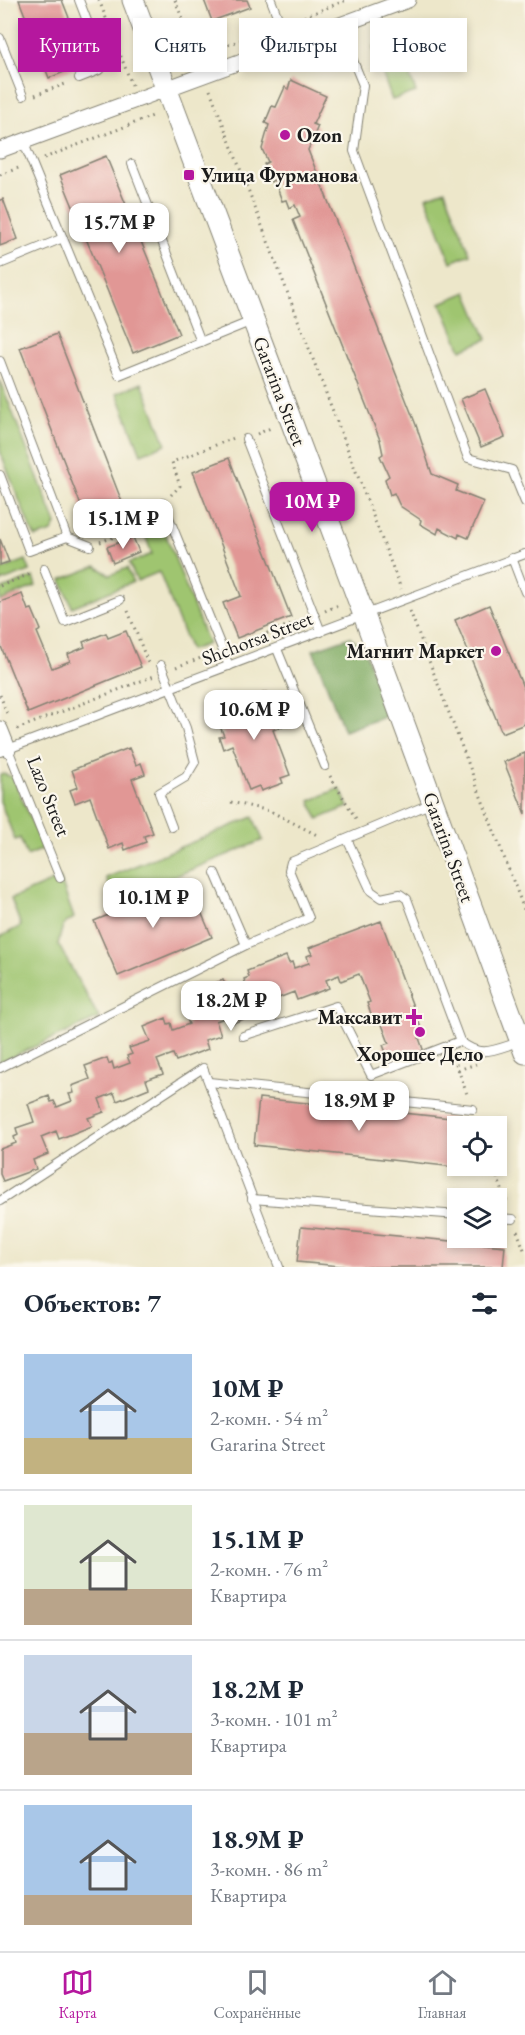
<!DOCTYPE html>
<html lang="ru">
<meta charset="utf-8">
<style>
body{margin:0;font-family:"EB Garamond",serif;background:#f6f6f7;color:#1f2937;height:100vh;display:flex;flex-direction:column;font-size:22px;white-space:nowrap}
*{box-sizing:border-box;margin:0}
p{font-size:20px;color:#747a83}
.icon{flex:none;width:33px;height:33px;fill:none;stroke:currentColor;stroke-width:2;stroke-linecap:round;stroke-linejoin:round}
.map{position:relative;height:1267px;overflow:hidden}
.details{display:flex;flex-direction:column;background:#fff;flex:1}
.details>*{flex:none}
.guide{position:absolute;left:18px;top:18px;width:489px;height:54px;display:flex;gap:12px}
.controls{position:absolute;left:447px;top:1116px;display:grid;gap:12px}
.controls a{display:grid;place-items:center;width:60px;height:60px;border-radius:0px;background:#fff;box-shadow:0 3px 9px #0003;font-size:30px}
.price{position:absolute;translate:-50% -51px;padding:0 14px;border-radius:12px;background:#fff;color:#222;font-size:20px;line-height:39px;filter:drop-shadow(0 2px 3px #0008)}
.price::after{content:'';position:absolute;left:50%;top:36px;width:18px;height:14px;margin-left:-9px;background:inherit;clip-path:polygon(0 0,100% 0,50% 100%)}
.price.on{background:#b5179e;color:#fff}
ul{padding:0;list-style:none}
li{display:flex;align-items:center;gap:18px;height:150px;padding:0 24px}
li+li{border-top:2px solid #e0e1e3}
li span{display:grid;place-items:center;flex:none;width:168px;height:120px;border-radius:0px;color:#555}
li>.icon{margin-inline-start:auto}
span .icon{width:72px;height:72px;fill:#fffc;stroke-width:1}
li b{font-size:26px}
h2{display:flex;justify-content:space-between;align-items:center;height:72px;padding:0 24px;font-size:26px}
.chip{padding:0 21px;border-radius:0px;background:#fff;box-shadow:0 3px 9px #0003;font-size:21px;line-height:54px}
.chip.on{background:#b5179e;color:#fff}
.tab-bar{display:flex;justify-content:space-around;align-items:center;height:84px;border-top:2px solid #e0e1e3;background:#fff;font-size:16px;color:#747a83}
.tab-bar a{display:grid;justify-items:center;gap:3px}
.tab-bar .on{color:#b5179e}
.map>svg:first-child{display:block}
.green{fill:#9fc570;stroke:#5e7046;stroke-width:1.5}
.forest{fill:#7faa62;stroke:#4e633f;stroke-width:1.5}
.building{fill:#e19795}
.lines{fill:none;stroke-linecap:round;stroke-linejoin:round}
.service-casing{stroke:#848273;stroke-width:10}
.minor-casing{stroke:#848273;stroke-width:17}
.secondary-casing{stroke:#848273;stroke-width:23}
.path{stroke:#848273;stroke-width:3;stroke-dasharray:1.5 4.5;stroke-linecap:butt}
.service{stroke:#fff;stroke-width:8}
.minor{stroke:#fff;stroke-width:15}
.secondary{stroke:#fff;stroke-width:21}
.poi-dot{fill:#b5179e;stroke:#fbf7ec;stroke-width:2}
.labels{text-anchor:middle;stroke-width:4.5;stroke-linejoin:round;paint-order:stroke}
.poi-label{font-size:20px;font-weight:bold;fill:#1c1c1c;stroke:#fbf7ec;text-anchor:start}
.street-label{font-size:20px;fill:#1c1c1c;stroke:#fbf7ec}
</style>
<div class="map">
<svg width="525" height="1267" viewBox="0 0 525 1267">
<rect width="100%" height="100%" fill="#fbf7ec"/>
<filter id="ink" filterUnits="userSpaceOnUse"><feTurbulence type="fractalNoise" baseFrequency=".0167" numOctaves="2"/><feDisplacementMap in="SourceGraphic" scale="12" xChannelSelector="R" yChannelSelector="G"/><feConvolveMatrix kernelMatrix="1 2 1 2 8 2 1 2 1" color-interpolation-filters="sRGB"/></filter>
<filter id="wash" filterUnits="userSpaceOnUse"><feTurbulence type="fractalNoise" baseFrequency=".008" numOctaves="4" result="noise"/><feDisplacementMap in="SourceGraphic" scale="24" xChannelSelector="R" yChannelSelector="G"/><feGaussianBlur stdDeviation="1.35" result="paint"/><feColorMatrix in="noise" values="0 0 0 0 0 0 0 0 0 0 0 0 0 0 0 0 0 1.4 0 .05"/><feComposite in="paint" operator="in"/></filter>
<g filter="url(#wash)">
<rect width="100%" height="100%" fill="#ede7ca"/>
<g class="green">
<polygon points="396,38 416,92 392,100 373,47"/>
<polygon points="445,190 470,254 451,262 426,197"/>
<polygon points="467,292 487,339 461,350 441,303"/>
<polygon points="0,380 56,524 52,532 36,537 31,530 0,451"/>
<polygon points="142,383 166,444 141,454 117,393"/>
<polygon points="162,525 208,644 190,650 159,572 137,581 129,563 152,554 144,532"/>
<polygon points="26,560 30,571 0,582 0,570"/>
<polygon points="96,566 110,575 127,568 133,582 72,607 61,580"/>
<polygon points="33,577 36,586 0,601 0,590"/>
<polygon points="3,774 13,777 43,849 27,856 20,838 15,840 0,801 0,775"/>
<polygon points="340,788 348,807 318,819 310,801"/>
<polygon points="253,817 263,840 115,901 106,878"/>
<polygon points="60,878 74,918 63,925 58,944 99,1018 0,1062 0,937 21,926 11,899"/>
</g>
<polygon class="forest" points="350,637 364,648 387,716 344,731 313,650"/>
<g id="blocks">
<g class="building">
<polygon points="19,0 62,0 87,63 49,78"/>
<polygon points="204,0 247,0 250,7 212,21"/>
<polygon points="291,80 326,96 313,124 318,126 308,150 416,425 432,474 458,485 456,491 484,502 468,538 459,534 458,538 439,528 437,534 420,524 421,520 400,506 394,493 390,495 385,479 389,476 380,456 383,454 380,440 293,220 300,217 295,205 289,208 286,200 282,201 274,179 271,182 264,164 268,162 262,149 269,125 265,123 272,106 276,107 285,87 288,89"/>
<polygon points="106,156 179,334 133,353 60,175"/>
<polygon points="3,199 18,239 0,246 0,200"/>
<polygon points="57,334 127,515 90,529 20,348"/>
<polygon points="485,389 505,437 481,447 461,399"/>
<polygon points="229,458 291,617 237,638 223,603 241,596 193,472"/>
<polygon points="133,537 139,552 113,563 107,547"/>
<polygon points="0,539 9,562 0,565"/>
<polygon points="22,594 28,610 32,609 41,630 37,632 52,668 70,661 68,654 85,647 83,642 106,633 108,638 126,631 141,667 28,713 0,644 0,602"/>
<polygon points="489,605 525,692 525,724 502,733 455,620"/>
<polygon points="266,692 276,719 279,717 283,726 273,730 290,775 281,778 283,783 261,791 259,786 249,790 232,745 223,749 219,737 224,736 214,712"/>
<polygon points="129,748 136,765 141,763 145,774 132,779 153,833 144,836 146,842 125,850 123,843 109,849 90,797 75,803 70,790 78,787 72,770"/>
<polygon points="525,753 525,814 504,762"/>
<polygon points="188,882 212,937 118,976 94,921"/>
<polygon points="381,921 424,1036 419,1038 424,1052 391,1065 383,1045 389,1043 381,1022 375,1024 367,1003 370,1002 359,974 341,981 339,975 326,980 329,988 297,1000 294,992 263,1004 265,1011 233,1023 230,1016 216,1021 221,1035 205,1040 208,1049 176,1061 173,1054 157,1060 163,1074 146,1080 149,1088 117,1101 114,1093 99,1099 104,1112 88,1118 92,1126 59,1139 56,1131 41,1137 48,1154 33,1160 36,1169 3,1181 0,1174 0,1149 16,1143 14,1137 18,1135 16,1128 34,1122 28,1104 49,1096 51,1102 54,1101 57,1107 72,1101 69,1094 74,1093 72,1086 90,1079 85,1066 107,1058 109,1064 112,1062 114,1069 130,1063 127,1056 132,1054 129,1048 150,1041 144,1027 166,1018 168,1024 171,1023 173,1030 189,1024 186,1017 191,1015 188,1009 208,1001 203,988 223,980 226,986 228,985 231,991 246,985 244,979 249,977 247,971 286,956 289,963 292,962 294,968 309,963 307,956 312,954 309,948"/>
<polygon points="259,1098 470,1120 469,1126 458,1126 458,1166 465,1166 464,1168 254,1145"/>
<polygon points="301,1227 505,1246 503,1267 351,1267 297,1262"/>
</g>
</g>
</g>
<g filter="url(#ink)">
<use href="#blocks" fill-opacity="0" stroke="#848273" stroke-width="1.5"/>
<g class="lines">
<g class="service-casing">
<g id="service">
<polyline points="271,0 288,44"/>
<polyline points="339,26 363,85 354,151 468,458 512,470 525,502"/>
<polyline points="0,38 23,96"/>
<polyline points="79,78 99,70 104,65 79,0"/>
<polyline points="23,141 119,375 252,321"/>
<polyline points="132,164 201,342"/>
<polyline points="0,264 63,238"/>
<polyline points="0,361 67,537 29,551 0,475"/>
<polyline points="246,439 321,632"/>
<polyline points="163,503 229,666"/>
<polyline points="67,537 90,546"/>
<polyline points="512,558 525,592"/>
<polyline points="44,569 65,622 120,600"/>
<polyline points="277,649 325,766"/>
<polyline points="161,665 186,728 195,762 186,777 159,793 172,827"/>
<polyline points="8,749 60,878"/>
<polyline points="0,752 525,554"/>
<path d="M 347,839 L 371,891 L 381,898 L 400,894 L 407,899 L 460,1041 C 482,1059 495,1049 519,1042"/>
<polyline points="215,873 246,945"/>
<polyline points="243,1036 336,1006 371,1075 460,1041"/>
<polyline points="0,1068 246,945 309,918 289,870 291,862 432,803"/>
<polyline points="209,1082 473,1109"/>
<polyline points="252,1199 458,1215"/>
<polyline points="0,1201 203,1068 279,1267"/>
<polyline points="496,1218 513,1219"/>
</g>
</g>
<g class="minor-casing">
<g id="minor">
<polyline points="0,150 408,0"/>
<polyline points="0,729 8,749"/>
</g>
</g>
<g class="secondary-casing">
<polyline id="secondary" points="133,0 364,615 525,1053"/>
</g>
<g class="path">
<polyline points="99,0 132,85"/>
<polyline points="175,0 198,59"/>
<polyline points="293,21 347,0"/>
<polyline points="178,64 270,29"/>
<polyline points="210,90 401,589"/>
<polyline points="35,95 68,83"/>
<polyline points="44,158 155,115"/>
<polyline points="0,175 21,167"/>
<polyline points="257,434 273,427"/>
<polyline points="171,495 180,486 172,462 234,438"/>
<polyline points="100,542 137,529 154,512"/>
<polyline points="0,586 33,573"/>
<polyline points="128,611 148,663"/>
<polyline points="325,611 341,604"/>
<polyline points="410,611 525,912"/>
<polyline points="233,646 302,620"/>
<polyline points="176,667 212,654"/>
<polyline points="0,695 8,716"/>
<polyline points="17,729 154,676"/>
<polyline points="330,776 358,822"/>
<polyline points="231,802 270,811 319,836"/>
<polyline points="454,1058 468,1097"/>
<polyline points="458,1070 476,1064"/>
<polyline points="493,1166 508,1205"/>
<polyline points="517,1231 525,1252"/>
</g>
<use href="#service" class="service"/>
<use href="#minor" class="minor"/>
<use href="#secondary" class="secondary"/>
</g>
</g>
<g class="poi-dot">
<circle cx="285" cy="135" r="6"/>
<rect x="183" y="169" width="12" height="12" rx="3"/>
<circle cx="496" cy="651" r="6"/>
<path d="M411 1008h6v6h6v6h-6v6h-6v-6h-6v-6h6z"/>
<circle cx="420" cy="1032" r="6"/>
</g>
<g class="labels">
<g class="poi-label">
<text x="297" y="142">Ozon</text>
<text x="201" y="182">Улица Фурманова</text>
<text x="484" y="658" text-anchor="end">Магнит Маркет</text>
<text x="402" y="1024" text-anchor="end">Максавит</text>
<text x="420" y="1061" text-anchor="middle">Хорошее Дело</text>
</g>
<g class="street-label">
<text transform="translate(280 391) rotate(69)" y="7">Gararina Street</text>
<text transform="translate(257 638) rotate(-21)" y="7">Shchorsa Street</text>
<text transform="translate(49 796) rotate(68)" y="7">Lazo Street</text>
<text transform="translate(449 847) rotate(70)" y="7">Gararina Street</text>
</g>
</g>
</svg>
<div class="controls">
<a><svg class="icon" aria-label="locate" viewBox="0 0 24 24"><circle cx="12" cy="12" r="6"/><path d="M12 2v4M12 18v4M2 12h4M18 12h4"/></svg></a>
<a><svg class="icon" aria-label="layers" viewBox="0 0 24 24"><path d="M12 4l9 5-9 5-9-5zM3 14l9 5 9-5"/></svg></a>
</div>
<b class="price" style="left:119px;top:254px">15.7M ₽</b>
<b class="price on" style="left:312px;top:533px">10M ₽</b>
<b class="price" style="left:123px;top:550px">15.1M ₽</b>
<b class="price" style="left:254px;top:741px">10.6M ₽</b>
<b class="price" style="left:153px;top:929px">10.1M ₽</b>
<b class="price" style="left:231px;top:1032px">18.2M ₽</b>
<b class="price" style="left:359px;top:1132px">18.9M ₽</b>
<div class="guide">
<a class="chip on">Купить</a>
<a class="chip">Снять</a>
<a class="chip">Фильтры</a>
<a class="chip">Новое</a>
</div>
</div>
<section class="details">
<h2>Объектов: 7<svg class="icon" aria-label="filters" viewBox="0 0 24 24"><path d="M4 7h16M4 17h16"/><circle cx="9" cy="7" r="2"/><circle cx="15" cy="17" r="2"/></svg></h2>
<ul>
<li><span style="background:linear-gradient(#a9c7e8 70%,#c2b280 0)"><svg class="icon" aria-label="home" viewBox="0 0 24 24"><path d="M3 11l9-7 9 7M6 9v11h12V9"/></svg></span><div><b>10M ₽</b><p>2-комн. · 54 m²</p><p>Gararina Street</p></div></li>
<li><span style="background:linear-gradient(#dfe7d0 70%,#b9a48a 0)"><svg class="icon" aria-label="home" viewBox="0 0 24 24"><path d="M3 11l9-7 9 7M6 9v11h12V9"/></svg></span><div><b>15.1M ₽</b><p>2-комн. · 76 m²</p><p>Квартира</p></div></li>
<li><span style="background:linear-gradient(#c9d6e8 65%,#b9a48a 0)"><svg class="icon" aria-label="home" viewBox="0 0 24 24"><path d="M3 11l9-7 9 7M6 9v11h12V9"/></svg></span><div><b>18.2M ₽</b><p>3-комн. · 101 m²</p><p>Квартира</p></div></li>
<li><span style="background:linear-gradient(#a9c7e8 75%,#b9a48a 0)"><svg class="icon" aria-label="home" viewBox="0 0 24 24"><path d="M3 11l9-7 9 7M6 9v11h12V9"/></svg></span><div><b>18.9M ₽</b><p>3-комн. · 86 m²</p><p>Квартира</p></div></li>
</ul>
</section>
<nav class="tab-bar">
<a class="on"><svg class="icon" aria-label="map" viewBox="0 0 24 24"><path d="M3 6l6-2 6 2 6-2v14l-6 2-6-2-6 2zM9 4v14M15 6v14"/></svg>Карта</a>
<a><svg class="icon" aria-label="saved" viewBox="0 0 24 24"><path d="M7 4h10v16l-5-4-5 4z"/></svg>Сохранённые</a>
<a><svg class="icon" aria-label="home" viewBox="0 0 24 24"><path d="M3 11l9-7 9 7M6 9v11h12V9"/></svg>Главная</a>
</nav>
